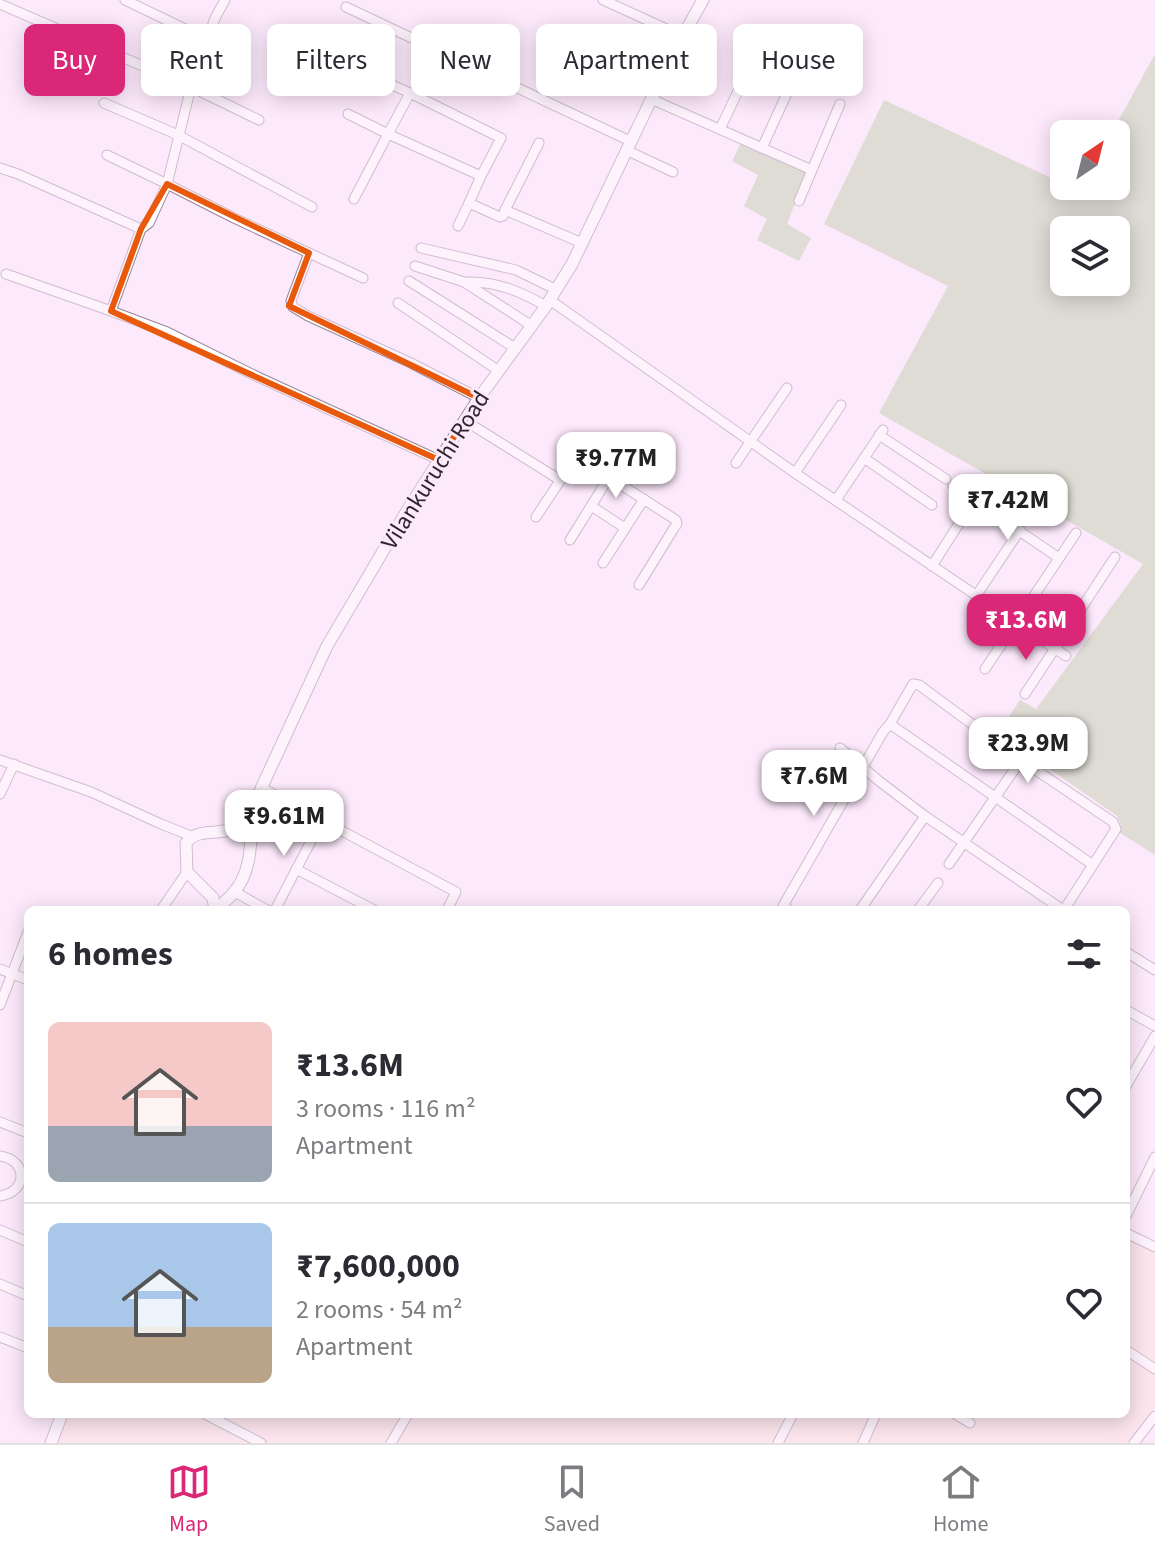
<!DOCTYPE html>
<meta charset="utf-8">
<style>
body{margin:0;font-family:"Source Sans 3",sans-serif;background:#f7f7f7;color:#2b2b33;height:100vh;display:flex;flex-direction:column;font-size:30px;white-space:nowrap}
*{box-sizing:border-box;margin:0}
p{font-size:26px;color:#7c7c81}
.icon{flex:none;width:44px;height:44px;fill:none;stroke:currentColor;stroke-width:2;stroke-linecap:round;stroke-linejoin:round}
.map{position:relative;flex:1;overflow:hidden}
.sheet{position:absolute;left:24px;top:906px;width:1106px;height:512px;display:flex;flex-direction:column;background:#fff;border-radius:12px;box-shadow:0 4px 20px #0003}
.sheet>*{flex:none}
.banner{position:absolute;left:24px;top:24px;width:1108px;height:72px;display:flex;gap:16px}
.needle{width:52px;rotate:35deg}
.fabs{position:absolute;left:1050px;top:120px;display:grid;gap:16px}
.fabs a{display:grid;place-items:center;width:80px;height:80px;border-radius:12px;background:#fff;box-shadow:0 4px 20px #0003;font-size:40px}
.price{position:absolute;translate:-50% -68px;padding:0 18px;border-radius:16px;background:#fff;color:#222;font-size:26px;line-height:52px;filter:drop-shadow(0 2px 4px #0008)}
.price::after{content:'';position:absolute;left:50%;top:48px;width:24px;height:18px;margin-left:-12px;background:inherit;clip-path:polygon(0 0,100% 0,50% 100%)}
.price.active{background:#db2777;color:#fff}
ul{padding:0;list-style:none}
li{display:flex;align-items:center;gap:24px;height:200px;padding:0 24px}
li+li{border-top:2px solid #e1e1e2}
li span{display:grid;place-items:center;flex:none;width:224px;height:160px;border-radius:12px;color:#555}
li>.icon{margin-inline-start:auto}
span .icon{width:96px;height:96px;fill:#fffc;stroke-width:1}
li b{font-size:34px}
h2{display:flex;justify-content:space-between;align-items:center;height:96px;padding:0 24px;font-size:34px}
.chip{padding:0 28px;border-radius:12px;background:#fff;box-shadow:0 4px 20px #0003;font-size:28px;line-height:72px}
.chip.active{background:#db2777;color:#fff}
.tab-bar{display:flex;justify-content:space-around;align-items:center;height:112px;border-top:2px solid #e1e1e2;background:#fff;font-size:22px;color:#7c7c81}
.tab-bar a{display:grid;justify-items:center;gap:4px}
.tab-bar .active{color:#db2777}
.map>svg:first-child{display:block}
.industrial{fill:#fae0da}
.green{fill:#b9cca4;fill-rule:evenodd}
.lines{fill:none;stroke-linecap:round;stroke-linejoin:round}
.minor-casing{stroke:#988697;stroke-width:11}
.major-casing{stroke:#988697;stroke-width:13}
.minor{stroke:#fff;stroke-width:9}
.major{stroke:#fff;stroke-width:11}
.marked{fill:none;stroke:#e8590c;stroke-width:6;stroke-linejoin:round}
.labels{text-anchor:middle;stroke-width:6;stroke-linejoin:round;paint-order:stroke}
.street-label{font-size:24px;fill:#2d252c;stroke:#fde9fc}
</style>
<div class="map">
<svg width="1155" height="1443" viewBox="0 0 1155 1443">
<rect width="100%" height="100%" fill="#fde9fc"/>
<polygon class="industrial" points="1126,1234 1155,1251 1155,1407 1126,1443 54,1443 65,1414 1126,1414"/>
<g class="green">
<path d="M 1155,54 L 1155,855 L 1120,833 L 1121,825 L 1117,816 L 998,733 L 1020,700 L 1036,709 L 1143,564 L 879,413 L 948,286 L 824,224 L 884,100 L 1064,184 L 1064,186 L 1069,186 L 1080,191 L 1083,186 L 1116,186 L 1116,134 L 1111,134 ZM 1064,230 L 1116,230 L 1116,282 L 1064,282 Z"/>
<polygon points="741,143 807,172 787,224 811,238 799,261 757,240 767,219 744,206 758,175 732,161"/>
</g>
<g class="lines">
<g class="minor-casing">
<g id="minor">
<polyline points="125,0 208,40"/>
<polyline points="603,0 682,36"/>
<polyline points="0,4 191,87 259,120"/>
<polyline points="346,7 630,141"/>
<polyline points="370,75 410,93"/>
<polyline points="651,99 812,170 840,104"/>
<polyline points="104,103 178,135 312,207"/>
<polyline points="348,114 388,134 354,199"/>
<polyline points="720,129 753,60"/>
<polyline points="762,148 793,80"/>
<polyline points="626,150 673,172"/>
<polyline points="107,155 167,184 191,87 215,18 225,0"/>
<polyline points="0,168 18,174 141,229 111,311 167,332 258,377 439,460"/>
<polyline points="481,176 501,138 410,93 388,134 481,176 469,203 500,217 503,216 505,210 582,243"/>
<polyline points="799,201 812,170"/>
<polyline points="505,210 539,143"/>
<polyline points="458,226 469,203"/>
<polyline points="141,229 149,223 167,184 234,218 309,253 291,301 293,307 308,316 411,363 479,398"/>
<polyline points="421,248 516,270 557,290"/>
<polyline points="309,253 363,278"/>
<polyline points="415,266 464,282 532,326"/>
<polyline points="6,274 111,311"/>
<polyline points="409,281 515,348"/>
<path d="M 467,282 C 497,281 521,292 546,306"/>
<polyline points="550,300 795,473 1066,656"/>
<polyline points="398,303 499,371"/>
<polyline points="464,420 560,480"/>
<polyline points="879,435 946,479"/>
<polyline points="576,456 676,520 677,524 674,528 639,585"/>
<polyline points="864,458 932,505"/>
<polyline points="736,463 787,388"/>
<polyline points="795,473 841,405"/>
<polyline points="953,486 1059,558"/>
<polyline points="836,500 883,430"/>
<polyline points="591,506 625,528"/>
<polyline points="536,517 585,443"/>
<polyline points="570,540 609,477"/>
<polyline points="603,563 644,499"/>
<polyline points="932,566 974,500"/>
<polyline points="976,596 1020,530"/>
<polyline points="985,669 1076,533"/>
<polyline points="1025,694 1115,557"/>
<polyline points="890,724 1093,865"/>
<polyline points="840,748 879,781 925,816"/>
<polyline points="0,760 91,792 161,824 191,836"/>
<polyline points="262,788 456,892 447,910"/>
<polyline points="0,794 14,764"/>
<polyline points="949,864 1021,760"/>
<polyline points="296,869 374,910"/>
<polyline points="235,892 267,910"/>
<polyline points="161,910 187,872"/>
<polyline points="275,910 322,820"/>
<polyline points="789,910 783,906 883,732 890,724 913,684 919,685 1021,760 1113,822 1116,829 1064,910"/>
<polyline points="860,910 925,816 1063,910"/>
<polyline points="918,910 938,883"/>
<polyline points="1126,952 1155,970"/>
<polyline points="0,969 28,980"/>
<polyline points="0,1005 28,932"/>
<polyline points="1126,1010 1155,1026"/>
<polyline points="1126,1086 1155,1036"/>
<polyline points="0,1122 28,1133"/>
<path d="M 0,1156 C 28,1160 28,1192 0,1196"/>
<polyline points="1126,1216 1155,1157"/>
<polyline points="0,1230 28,1242"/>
<polyline points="1126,1233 1155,1247"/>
<polyline points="0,1284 28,1296"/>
<polyline points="0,1337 28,1348"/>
<polyline points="1126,1350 1155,1369"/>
<polyline points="205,1414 261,1443"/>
<polyline points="955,1414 970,1423"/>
<polyline points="391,1443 408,1414"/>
<polyline points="778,1443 793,1414"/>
<polyline points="863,1443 876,1414"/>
<polyline points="1134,1443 1155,1416"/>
</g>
</g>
<g class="major-casing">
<g id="major">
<path d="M 215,910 L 213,898 L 187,872 L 186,843 C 199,826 219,837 235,827 C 242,822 248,812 253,806 L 327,646 L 408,509 L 479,398 L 546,306 L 572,264 L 676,48 L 703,0"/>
<path d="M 216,910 C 222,903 229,899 234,892 C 254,870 250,834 253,807"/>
<polyline points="51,1443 62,1414"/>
</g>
</g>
<use href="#minor" class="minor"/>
<use href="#major" class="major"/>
</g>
<path d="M0 0H1155V1443H0ZM 167,184 L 309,253 L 289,306 L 479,398 L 439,460 L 111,311 L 141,229 Z" fill="#fde9fc" fill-opacity=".55" fill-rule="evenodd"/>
<path class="marked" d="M 167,184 L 309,253 L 289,306 L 479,398 L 439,460 L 111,311 L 141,229 Z"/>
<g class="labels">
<g class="street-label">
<text transform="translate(435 470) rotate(-58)" y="8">Vilankuruchi Road</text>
</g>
</g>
</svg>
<div class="fabs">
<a><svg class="needle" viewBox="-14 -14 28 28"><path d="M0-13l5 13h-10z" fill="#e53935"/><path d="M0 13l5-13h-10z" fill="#7c7c81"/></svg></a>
<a><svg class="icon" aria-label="layers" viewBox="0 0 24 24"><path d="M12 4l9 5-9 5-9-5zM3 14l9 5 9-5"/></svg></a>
</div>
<b class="price" style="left:616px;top:500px">₹9.77M</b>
<b class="price" style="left:1008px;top:542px">₹7.42M</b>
<b class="price active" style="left:1026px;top:662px">₹13.6M</b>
<b class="price" style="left:1028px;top:785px">₹23.9M</b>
<b class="price" style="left:814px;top:818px">₹7.6M</b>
<b class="price" style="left:284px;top:858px">₹9.61M</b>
<div class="banner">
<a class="chip active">Buy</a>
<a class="chip">Rent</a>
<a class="chip">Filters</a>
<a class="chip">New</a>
<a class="chip">Apartment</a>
<a class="chip">House</a>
</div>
<section class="sheet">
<h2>6 homes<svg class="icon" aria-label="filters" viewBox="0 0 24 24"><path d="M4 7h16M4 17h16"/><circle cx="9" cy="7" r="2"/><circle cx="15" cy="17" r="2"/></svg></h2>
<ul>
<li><span style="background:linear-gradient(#f6c9c9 65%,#9aa5b1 0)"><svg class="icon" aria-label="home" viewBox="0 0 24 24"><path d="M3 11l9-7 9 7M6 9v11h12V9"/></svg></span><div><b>₹13.6M</b><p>3 rooms · 116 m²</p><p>Apartment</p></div><svg class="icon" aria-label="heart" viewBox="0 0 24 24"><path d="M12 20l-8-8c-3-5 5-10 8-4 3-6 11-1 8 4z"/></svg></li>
<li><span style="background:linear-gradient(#a9c7e8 65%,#b9a48a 0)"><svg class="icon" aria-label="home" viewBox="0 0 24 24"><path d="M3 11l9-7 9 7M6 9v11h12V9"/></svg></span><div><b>₹7,600,000</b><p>2 rooms · 54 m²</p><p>Apartment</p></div><svg class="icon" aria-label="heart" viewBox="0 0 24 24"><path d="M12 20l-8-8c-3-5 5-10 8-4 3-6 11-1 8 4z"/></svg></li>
</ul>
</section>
</div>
<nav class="tab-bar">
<a class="active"><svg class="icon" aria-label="map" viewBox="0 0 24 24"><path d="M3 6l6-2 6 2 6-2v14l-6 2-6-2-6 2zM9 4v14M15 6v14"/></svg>Map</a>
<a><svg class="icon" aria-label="saved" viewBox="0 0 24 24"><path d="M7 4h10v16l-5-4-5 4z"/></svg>Saved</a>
<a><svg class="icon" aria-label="home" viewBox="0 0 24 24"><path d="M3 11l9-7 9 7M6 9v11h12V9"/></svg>Home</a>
</nav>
